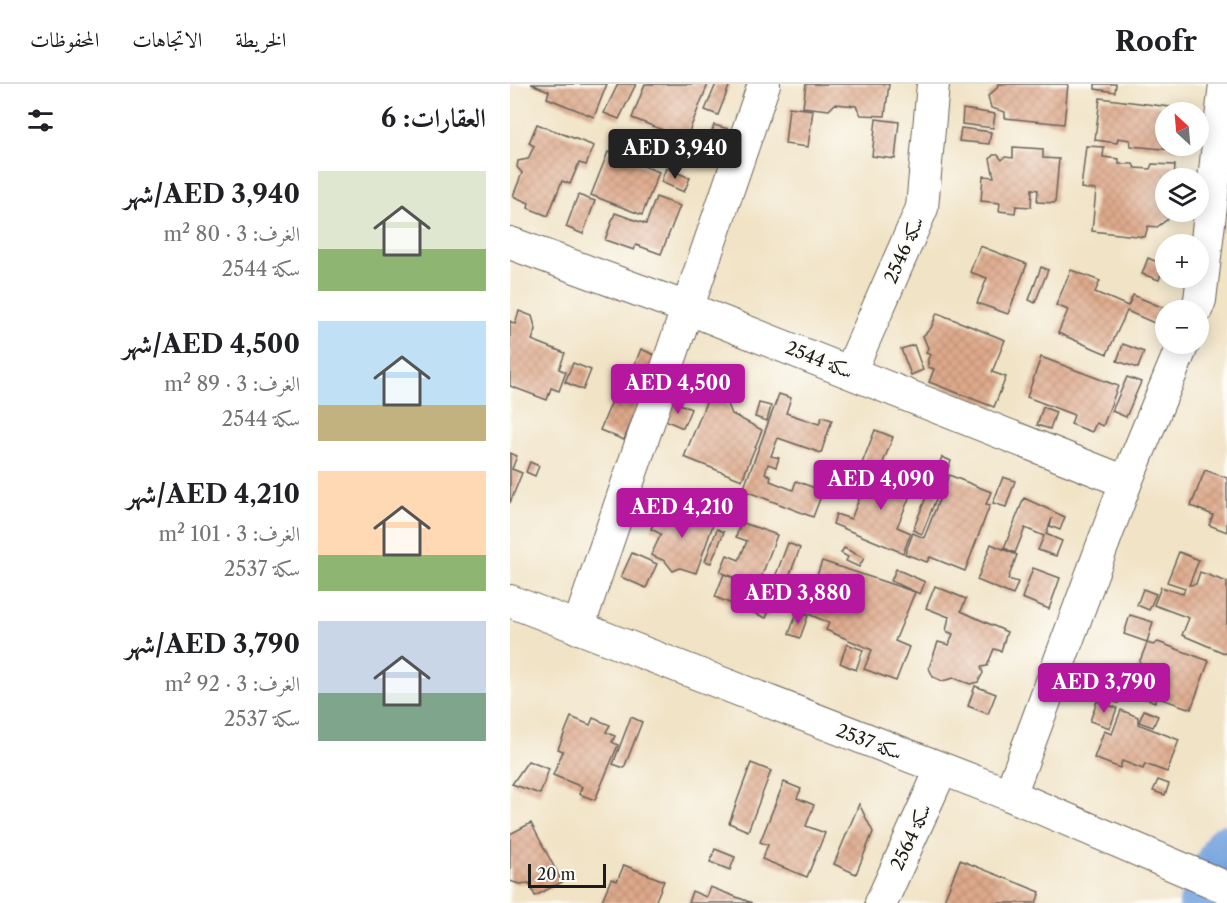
<!DOCTYPE html>
<html lang="ar">
<meta charset="utf-8">
<style>
body{margin:0;font-family:"Libre Caslon Text",Amiri,serif;background:#f2f2f2;color:#202124;direction:rtl;height:100vh;display:flex;flex-direction:column;font-size:22px;white-space:nowrap}
*{box-sizing:border-box;margin:0}
p{font-size:20px;color:#757577}
.icon{flex:none;width:33px;height:33px;fill:none;stroke:currentColor;stroke-width:2;stroke-linecap:round;stroke-linejoin:round}
.map{position:relative;flex:1;overflow:hidden;direction:ltr}
.drawer{display:flex;flex-direction:column;background:#fff;width:510px}
.drawer>*{flex:none}
.needle{width:39px;rotate:334deg}
.controls{position:absolute;left:645px;top:18px;display:grid;gap:12px}
.controls a{display:grid;place-items:center;width:54px;height:54px;border-radius:50%;background:#fff;box-shadow:0 3px 15px #0003;font-size:30px}
.scale{position:absolute;left:18px;bottom:15px;width:78px;box-sizing:border-box;padding-left:6px;border:3px solid #1c1c1c;border-top:0;font-size:16px;line-height:21px;white-space:nowrap;color:#1c1c1c;-webkit-text-stroke:4px #fdfcf7;paint-order:stroke}
.price{position:absolute;translate:-50% -51px;padding:0 14px;border-radius:6px;background:#b5179e;color:#fff;font-size:20px;line-height:39px;filter:drop-shadow(0 2px 3px #0008)}
.price::after{content:'';position:absolute;left:50%;top:36px;width:18px;height:14px;margin-left:-9px;background:inherit;clip-path:polygon(0 0,100% 0,50% 100%)}
.price.active{background:#222;color:#fff}
ul{padding:0;list-style:none}
li{display:flex;align-items:center;gap:18px;height:150px;padding:0 24px}
li span{display:grid;place-items:center;flex:none;width:168px;height:120px;border-radius:0px;color:#555}
li>.icon{margin-inline-start:auto}
span .icon{width:72px;height:72px;fill:#fffc;stroke-width:1}
li b{font-size:26px}
h2{display:flex;justify-content:space-between;align-items:center;height:72px;padding:0 24px;font-size:26px}
header{display:flex;align-items:center;gap:36px;box-sizing:border-box;height:84px;padding:0 30px;background:#fff;border-bottom:2px solid #e0e0e0}
header strong{font-size:28px}
nav{display:flex;gap:33px;margin-inline-start:auto;font-size:21px}
main{display:flex;flex:1;min-height:0}
.map>svg:first-child{display:block}
.lines{fill:none;stroke-linecap:round;stroke-linejoin:round}
.river{stroke:#74a3de;stroke-width:46}
.building{fill:url(#building-cross-hatch)}
.minor-casing{stroke:#676258;stroke-width:34}
.minor{stroke:#fff;stroke-width:32}
.labels{text-anchor:middle;stroke-width:4.5;stroke-linejoin:round;paint-order:stroke}
.street-label{font-size:18px;fill:#1c1c1c;stroke:#fdfcf7}
</style>
<header>
<strong>Roofr</strong>
<nav><a>الخريطة</a><a>الاتجاهات</a><a>المحفوظات</a></nav>
</header>
<main>
<div class="map">
<svg width="717" height="819" viewBox="0 0 717 819">
<defs>
<pattern id="building-cross-hatch" width="8" height="8" patternUnits="userSpaceOnUse" patternTransform="scale(1.5)"><rect width="8" height="8" fill="#dea98b"/><path d="M0 0l8 8M0 8l8-8" fill="none" stroke="#be9177"/></pattern>
</defs>
<rect width="100%" height="100%" fill="#fdfcf7"/>
<filter id="ink" filterUnits="userSpaceOnUse"><feTurbulence type="fractalNoise" baseFrequency=".0167" numOctaves="2"/><feDisplacementMap in="SourceGraphic" scale="12" xChannelSelector="R" yChannelSelector="G"/><feConvolveMatrix kernelMatrix="1 2 1 2 8 2 1 2 1" color-interpolation-filters="sRGB"/></filter>
<filter id="wash" filterUnits="userSpaceOnUse"><feTurbulence type="fractalNoise" baseFrequency=".008" numOctaves="4" result="noise"/><feDisplacementMap in="SourceGraphic" scale="24" xChannelSelector="R" yChannelSelector="G"/><feGaussianBlur stdDeviation="1.35" result="paint"/><feColorMatrix in="noise" values="0 0 0 0 0 0 0 0 0 0 0 0 0 0 0 0 0 1.4 0 .05"/><feComposite in="paint" operator="in"/></filter>
<g filter="url(#wash)">
<rect width="100%" height="100%" fill="#f1e3c6"/>
<g class="lines">
<polyline class="river" points="692,819 699,796 717,763"/>
</g>
<g id="blocks">
<g class="building">
<polygon points="21,0 97,0 84,33 37,14 39,7"/>
<polygon points="108,0 126,0 109,35 94,29"/>
<polygon points="135,0 198,0 176,55 122,34"/>
<polygon points="206,0 220,0 208,31 195,26"/>
<polygon points="296,0 379,0 375,32 351,31 346,22 325,20 319,26 293,23"/>
<polygon points="488,0 558,0 554,40 495,34 495,28 481,24 478,12 487,4"/>
<polygon points="585,0 606,0 605,8 585,5"/>
<polygon points="590,14 668,24 674,28 656,28 656,62 668,62 668,64 663,66 621,62 620,56 608,54 607,59 585,56"/>
<polygon points="279,23 303,26 298,63 275,60"/>
<polygon points="453,25 485,30 483,44 452,40"/>
<polygon points="366,35 389,38 385,75 362,72"/>
<polygon points="27,40 84,62 76,81 69,79 60,100 52,97 38,132 18,124 19,119 3,112 12,89 7,83 8,77 18,75 24,62 19,59"/>
<polygon points="204,41 222,46 215,69 197,64"/>
<polygon points="451,44 481,48 479,60 449,57"/>
<polygon points="174,59 196,68 192,78 171,69"/>
<polygon points="576,62 594,63 593,73 609,75 609,80 623,80 625,84 640,85 642,80 665,81 664,94 656,94 656,128 662,128 662,132 647,143 638,142 635,153 582,147 586,106 571,104"/>
<polygon points="503,63 533,65 533,74 549,75 545,119 527,118 528,106 522,105 521,123 506,122 505,129 489,127 490,119 471,117 473,92 484,93 480,75 483,71 488,71 492,76 495,73 503,74"/>
<polygon points="98,68 149,88 132,131 81,111"/>
<polygon points="156,84 180,94 174,108 151,98"/>
<polygon points="68,111 85,117 73,150 56,143"/>
<polygon points="146,113 170,122 151,170 126,161 124,166 95,156 105,129 136,140"/>
<polygon points="470,162 517,180 498,230 467,219 477,194 460,188"/>
<polygon points="638,174 654,181 649,196 632,190"/>
<polygon points="531,183 538,186 525,219 519,216"/>
<polygon points="561,186 590,197 585,208 618,222 623,211 656,225 651,242 617,227 597,270 548,249 558,226 546,221"/>
<polygon points="9,227 22,232 26,246 22,256 55,269 49,285 56,288 49,307 41,304 37,316 0,302 0,237 5,240"/>
<polygon points="427,229 495,256 482,288 496,293 484,323 419,298 424,285 418,283 418,274 421,271 416,269 418,264 413,252 421,244"/>
<polygon points="613,260 634,268 628,284 607,277"/>
<polygon points="404,261 413,286 401,291 391,265"/>
<polygon points="131,265 147,272 114,356 90,346 108,303 115,305"/>
<polygon points="531,273 608,302 593,342 586,339 582,348 561,340 564,331 517,313"/>
<polygon points="63,279 81,286 73,306 55,298"/>
<polygon points="199,284 218,292 212,306 193,297"/>
<polygon points="617,293 631,298 616,333 602,327"/>
<polygon points="201,306 214,311 222,330 252,346 232,396 174,373"/>
<polygon points="269,310 281,314 276,329 309,340 312,333 322,336 311,369 268,354 261,372 269,374 266,383 258,380 255,389 261,392 260,397 283,406 286,397 313,407 303,433 233,406"/>
<polygon points="163,317 181,325 173,344 155,336"/>
<polygon points="249,319 261,322 257,337 245,333"/>
<polygon points="533,323 546,328 540,345 527,341"/>
<polygon points="365,346 383,353 369,389 351,382"/>
<polygon points="0,369 7,372 2,385 12,389 0,419"/>
<polygon points="432,373 441,377 412,450 403,446"/>
<polygon points="20,378 29,382 25,392 16,388"/>
<polygon points="695,386 717,394 717,448 699,441 703,431 681,422"/>
<polygon points="360,388 383,397 386,391 392,388 402,392 405,400 387,443 401,449 393,469 323,440 326,430 341,435"/>
<polygon points="439,391 481,408 476,420 480,421 455,487 420,473 417,478 395,470 403,449 414,454"/>
<polygon points="493,393 505,397 496,423 483,419"/>
<polygon points="514,414 555,433 550,446 540,442 542,434 536,450 552,457 546,472 528,466 534,452 515,444 505,469 494,464"/>
<polygon points="162,420 176,426 185,423 190,428 189,433 204,438 186,489 170,484 163,487 155,477 141,471 151,450 141,445 144,439 153,441"/>
<polygon points="231,438 267,451 248,502 210,488 217,471 229,476 237,457 226,453"/>
<polygon points="207,445 214,448 201,479 195,477"/>
<polygon points="278,459 290,464 274,506 262,501"/>
<polygon points="481,460 507,471 498,495 508,498 503,511 467,496"/>
<polygon points="334,464 354,474 349,483 336,477 338,473 331,469"/>
<polygon points="669,468 689,476 679,501 686,500 690,488 717,498 717,570 672,551 679,534 644,521 651,503 673,510 675,504 657,498"/>
<polygon points="122,469 147,480 136,504 111,493"/>
<polygon points="312,477 405,508 385,557 399,563 386,597 354,585 362,566 316,546 319,539 294,528"/>
<polygon points="523,484 550,494 539,525 512,514"/>
<polygon points="386,485 415,498 410,510 381,497"/>
<polygon points="214,490 265,511 256,534 205,513"/>
<polygon points="425,502 456,515 451,527 497,548 491,567 484,565 477,582 471,583 473,589 468,598 460,600 444,594 432,597 423,593 419,584 428,558 439,561 443,550 436,547 439,533 416,524"/>
<polygon points="633,505 646,510 639,526 627,521"/>
<polygon points="287,528 298,532 290,554 279,550"/>
<polygon points="620,531 643,538 637,558 614,550"/>
<polygon points="648,558 699,577 681,625 646,613 645,618 631,613 635,602 622,597 637,559 643,561"/>
<polygon points="337,560 353,566 346,586 330,579"/>
<polygon points="594,601 612,606 608,619 589,613"/>
<polygon points="465,602 486,610 478,630 458,622"/>
<polygon points="587,617 607,624 600,644 580,637"/>
<polygon points="611,626 628,633 628,640 669,656 657,688 635,680 633,685 612,677 610,684 584,674 594,647 602,650"/>
<polygon points="634,626 648,632 643,643 629,638"/>
<polygon points="61,633 80,641 83,634 100,641 96,648 105,652 102,658 108,661 85,716 69,710 72,703 43,691 53,667 48,665"/>
<polygon points="121,633 132,638 114,684 103,680"/>
<polygon points="18,677 39,685 30,710 2,700"/>
<polygon points="241,679 261,687 238,747 219,739"/>
<polygon points="648,696 659,700 655,711 643,707"/>
<polygon points="274,698 291,705 287,714 304,721 296,742 315,749 297,793 252,775 258,761 250,758"/>
<polygon points="349,720 363,748 346,790 324,780"/>
<polygon points="21,739 52,798 25,812 19,799 9,800 0,797 0,750"/>
<polygon points="205,765 225,773 220,786 200,778"/>
<polygon points="450,776 530,808 526,819 441,819 434,816"/>
<polygon points="114,781 154,797 145,819 91,819 101,795 107,797"/>
<polygon points="200,803 242,819 178,819 182,807 196,813"/>
</g>
</g>
</g>
<g filter="url(#ink)">
<use href="#blocks" fill-opacity="0" stroke="#676258" stroke-width="1.5"/>
<g class="lines">
<g class="minor-casing">
<g id="minor">
<polyline points="0,159 177,224 616,398"/>
<polyline points="686,226 690,216 715,0"/>
<polyline points="340,288 412,124 423,0"/>
<polyline points="0,517 500,711 717,804"/>
<polyline points="68,544 254,0"/>
<polyline points="500,711 616,398 673,260"/>
<polyline points="371,819 431,686"/>
</g>
</g>
<use href="#minor" class="minor"/>
</g>
</g>
<g class="labels">
<g class="street-label">
<text transform="translate(394 166) rotate(-66)" y="6">سكة 2546</text>
<text transform="translate(309 276) rotate(22)" y="6">سكة 2544</text>
<text transform="translate(359 658) rotate(21)" y="6">سكة 2537</text>
<text transform="translate(401 753) rotate(-65)" y="6">سكة 2564</text>
</g>
</g>
</svg>
<div class="controls">
<a><svg class="needle" viewBox="-14 -14 28 28"><path d="M0-13l5 13h-10z" fill="#e53935"/><path d="M0 13l5-13h-10z" fill="#757577"/></svg></a>
<a><svg class="icon" aria-label="layers" viewBox="0 0 24 24"><path d="M12 4l9 5-9 5-9-5zM3 14l9 5 9-5"/></svg></a>
<a>+</a>
<a>−</a>
</div>
<div class="scale">20 m</div>
<b class="price active" style="left:165px;top:96px">AED 3,940</b>
<b class="price" style="left:168px;top:331px">AED 4,500</b>
<b class="price" style="left:371px;top:427px">AED 4,090</b>
<b class="price" style="left:172px;top:455px">AED 4,210</b>
<b class="price" style="left:288px;top:541px">AED 3,880</b>
<b class="price" style="left:594px;top:630px">AED 3,790</b>
</div>
<section class="drawer">
<h2>العقارات: 6<svg class="icon" aria-label="filters" viewBox="0 0 24 24"><path d="M4 7h16M4 17h16"/><circle cx="9" cy="7" r="2"/><circle cx="15" cy="17" r="2"/></svg></h2>
<ul>
<li><span style="background:linear-gradient(#dfe7d0 65%,#8fb573 0)"><svg class="icon" aria-label="home" viewBox="0 0 24 24"><path d="M3 11l9-7 9 7M6 9v11h12V9"/></svg></span><div><b>AED 3,940/شهر</b><p>الغرف: 3 · 80 m²</p><p>سكة 2544</p></div></li>
<li><span style="background:linear-gradient(#bfe0f5 70%,#c2b280 0)"><svg class="icon" aria-label="home" viewBox="0 0 24 24"><path d="M3 11l9-7 9 7M6 9v11h12V9"/></svg></span><div><b>AED 4,500/شهر</b><p>الغرف: 3 · 89 m²</p><p>سكة 2544</p></div></li>
<li><span style="background:linear-gradient(#ffd9b3 70%,#8fb573 0)"><svg class="icon" aria-label="home" viewBox="0 0 24 24"><path d="M3 11l9-7 9 7M6 9v11h12V9"/></svg></span><div><b>AED 4,210/شهر</b><p>الغرف: 3 · 101 m²</p><p>سكة 2537</p></div></li>
<li><span style="background:linear-gradient(#c9d6e8 60%,#7fa58c 0)"><svg class="icon" aria-label="home" viewBox="0 0 24 24"><path d="M3 11l9-7 9 7M6 9v11h12V9"/></svg></span><div><b>AED 3,790/شهر</b><p>الغرف: 3 · 92 m²</p><p>سكة 2537</p></div></li>
</ul>
</section>
</main>
